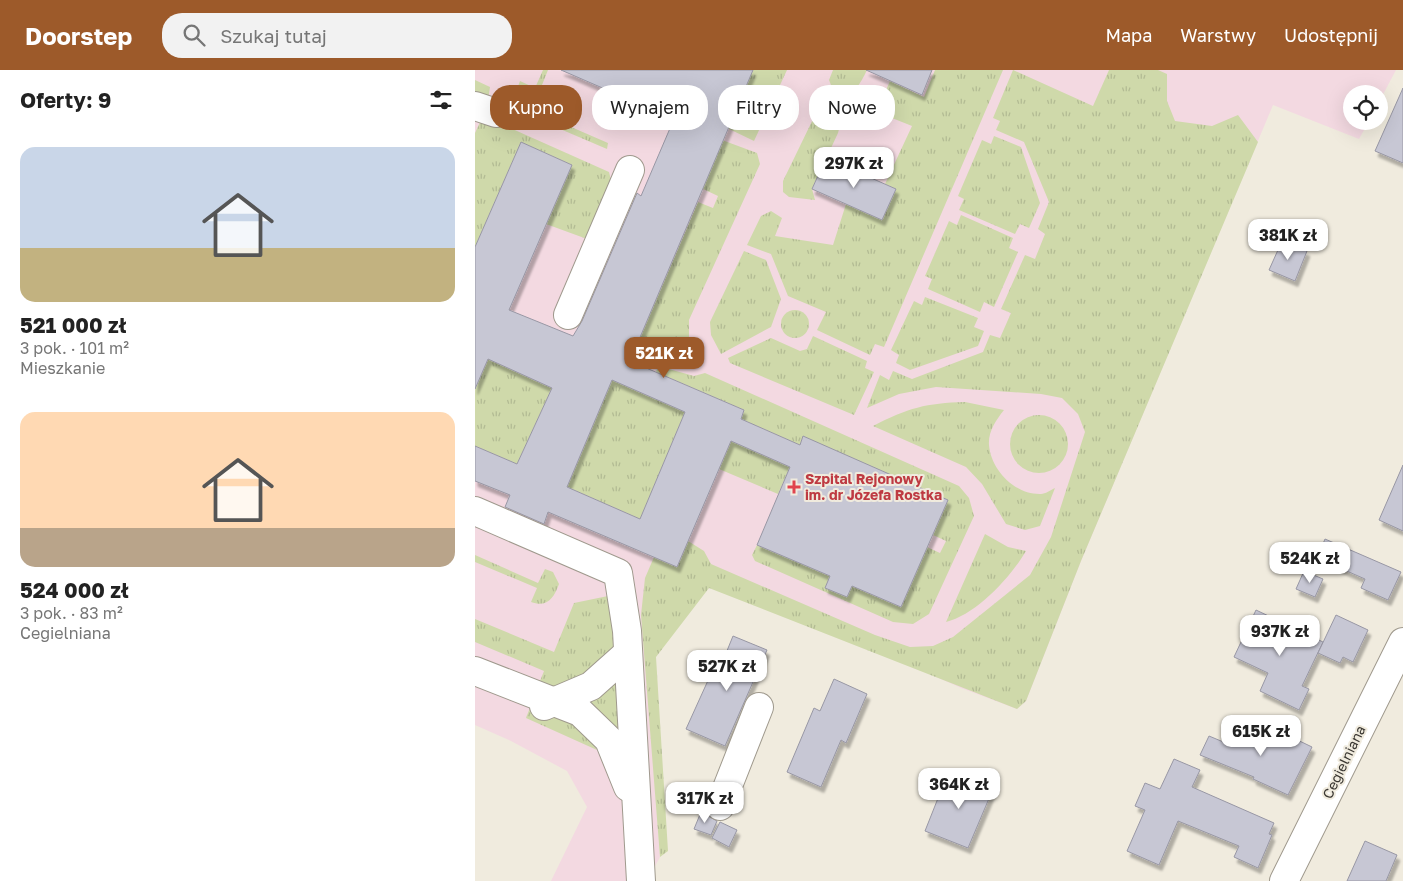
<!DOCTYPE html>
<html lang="pl">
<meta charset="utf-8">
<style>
body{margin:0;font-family:"Golos Text",sans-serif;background:#f2f2f2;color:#222;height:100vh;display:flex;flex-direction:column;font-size:19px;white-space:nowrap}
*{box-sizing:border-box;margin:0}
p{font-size:16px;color:#767676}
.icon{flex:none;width:28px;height:28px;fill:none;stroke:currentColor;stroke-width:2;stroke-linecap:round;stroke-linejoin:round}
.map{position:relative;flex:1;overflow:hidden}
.sheet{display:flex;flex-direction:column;background:#fff;width:475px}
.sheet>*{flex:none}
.banner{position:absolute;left:15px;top:15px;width:475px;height:45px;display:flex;gap:10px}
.fabs{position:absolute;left:868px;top:15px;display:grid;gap:10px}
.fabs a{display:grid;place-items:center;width:45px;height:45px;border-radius:50%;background:#fff;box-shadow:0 5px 20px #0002;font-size:25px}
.price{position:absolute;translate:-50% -42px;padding:0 11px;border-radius:10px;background:#fff;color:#222;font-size:16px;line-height:32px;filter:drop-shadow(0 1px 2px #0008)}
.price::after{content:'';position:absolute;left:50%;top:30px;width:15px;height:11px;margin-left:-8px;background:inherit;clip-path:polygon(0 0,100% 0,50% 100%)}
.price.active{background:#9d5a2a;color:#fff}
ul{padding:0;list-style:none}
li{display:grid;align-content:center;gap:10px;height:265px;padding:0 20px}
li span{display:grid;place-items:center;height:155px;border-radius:15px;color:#555}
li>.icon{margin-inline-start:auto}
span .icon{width:90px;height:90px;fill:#fffc;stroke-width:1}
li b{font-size:21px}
h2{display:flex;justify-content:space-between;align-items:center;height:60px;padding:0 20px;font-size:21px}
.tag{padding:0 18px;border-radius:20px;background:#fff;box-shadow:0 5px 20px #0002;font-size:18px;line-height:45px}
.tag.active{background:#9d5a2a;color:#fff}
header{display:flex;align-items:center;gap:30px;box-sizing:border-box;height:70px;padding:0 25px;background:#9d5a2a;color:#fff}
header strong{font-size:24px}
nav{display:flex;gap:28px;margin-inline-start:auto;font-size:18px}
.search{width:350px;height:45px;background:#f2f2f2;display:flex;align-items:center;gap:12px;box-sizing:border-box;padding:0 18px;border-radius:20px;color:#767676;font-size:19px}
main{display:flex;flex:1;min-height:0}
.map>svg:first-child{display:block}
.medical{fill:#f3d9e1}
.grass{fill:url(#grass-tufts)}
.building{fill:#c7c7d4;stroke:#9897a4;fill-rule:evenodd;filter:url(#shadow)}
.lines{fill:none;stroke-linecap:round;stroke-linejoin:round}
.minor-casing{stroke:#9f998d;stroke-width:30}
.minor{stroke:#fff;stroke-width:28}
.health-dot{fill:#e0444e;stroke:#f0ebde;stroke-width:2}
.labels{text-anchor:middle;stroke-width:4;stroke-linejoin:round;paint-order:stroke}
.health-label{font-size:14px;font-weight:bold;fill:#be3a42;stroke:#f0ebde;text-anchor:start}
.street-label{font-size:14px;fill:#3a3732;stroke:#f0ebde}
</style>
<header>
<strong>Doorstep</strong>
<div class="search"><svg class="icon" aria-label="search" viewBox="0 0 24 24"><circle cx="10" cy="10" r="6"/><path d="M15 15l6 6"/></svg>Szukaj tutaj</div>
<nav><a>Mapa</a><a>Warstwy</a><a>Udostępnij</a></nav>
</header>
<main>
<section class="sheet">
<h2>Oferty: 9<svg class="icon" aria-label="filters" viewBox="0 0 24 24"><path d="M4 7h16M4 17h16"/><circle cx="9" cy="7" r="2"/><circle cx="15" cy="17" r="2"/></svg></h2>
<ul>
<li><span style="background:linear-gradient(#c9d6e8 65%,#c2b280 0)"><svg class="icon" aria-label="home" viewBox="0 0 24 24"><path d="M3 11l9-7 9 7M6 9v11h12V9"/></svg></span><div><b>521 000 zł</b><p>3 pok. · 101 m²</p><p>Mieszkanie</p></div></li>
<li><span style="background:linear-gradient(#ffd9b3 75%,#b9a48a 0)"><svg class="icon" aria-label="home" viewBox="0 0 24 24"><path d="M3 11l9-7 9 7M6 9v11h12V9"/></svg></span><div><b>524 000 zł</b><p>3 pok. · 83 m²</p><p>Cegielniana</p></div></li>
</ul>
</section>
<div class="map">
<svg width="928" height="811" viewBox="0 0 928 811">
<defs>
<pattern id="grass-tufts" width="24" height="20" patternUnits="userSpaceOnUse" patternTransform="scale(1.25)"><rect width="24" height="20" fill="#cfd9aa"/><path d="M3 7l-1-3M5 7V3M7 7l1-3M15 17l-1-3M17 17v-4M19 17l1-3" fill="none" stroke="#b2bb93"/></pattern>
<filter id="shadow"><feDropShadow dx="3" dy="5.5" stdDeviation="1" flood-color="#0004"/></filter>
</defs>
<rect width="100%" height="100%" fill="#f0ebde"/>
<polygon class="medical" points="0,0 921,0 904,32 904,24 876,24 876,51 894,51 884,69 798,35 606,491 551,631 542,639 486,618 227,502 170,573 185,787 172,811 76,811 112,737 92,701 36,671 0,655"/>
<g class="grass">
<polygon points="68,0 73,0 57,40 133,73 132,79 57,47 44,38 39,27 45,11 60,18"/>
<polygon points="278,0 312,0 279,71 252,58"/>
<path d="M 358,0 L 392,0 C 383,19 366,45 354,10 Z"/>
<polygon points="460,0 528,0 409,277 400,274 395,285 342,260 351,242 313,226 296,184 272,175 286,146 296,141 307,148 300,166 358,175 371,134 407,150 421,119 410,114 437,56 397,40 393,30 395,21 408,27 415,11 449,27"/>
<polygon points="538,0 618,36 634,0 683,0 692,4 692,31 700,51 737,56 763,45 783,72 606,491 551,631 542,639 234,518 181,587 193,781 185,787 166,545 170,508 179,487 202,497 213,471 229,481 236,494 400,565 435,577 458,576 478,567 555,505 576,467 610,362 603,344 587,328 566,324 461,317 424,324 392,338 405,305 414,310 418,301 437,309 508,282 515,265 525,268 536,243 526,239 550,185 560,189 570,164 563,159 574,132 549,72 521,60 525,51 518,48"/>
<polygon points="0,10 15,17 13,30 0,32"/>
<polygon points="352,42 367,48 363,63 337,119 340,130 314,127 308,122 308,111 341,43"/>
<polygon points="8,46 134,102 137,114 112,169 71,154 97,95 46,72 0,177 0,63"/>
<polygon points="519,66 546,77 565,133 554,158 545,154 540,164 484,140 489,129 483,126 507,70 516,74"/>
<polygon points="247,70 282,83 285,94 214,250 214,268 226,290 221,298 178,282 172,298 155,291 223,132 238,138 243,126 226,118"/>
<polygon points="486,145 538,168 534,178 543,182 519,237 509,232 505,242 453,219 457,209 450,206 474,151 482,155"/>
<polygon points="269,181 291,190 306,229 296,257 246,284 236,265 235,252"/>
<polygon points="450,227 503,248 499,257 509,261 503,276 435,300 421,293 424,285 416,280 439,231 447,235"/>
<circle cx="320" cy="254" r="14"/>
<polygon points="338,266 392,291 390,298 399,302 379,345 255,293 253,288 296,268 325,281 332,279"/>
<polygon points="13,289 77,318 42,394 0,376 0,319"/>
<polygon points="183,296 219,306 230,303 484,416 494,428 499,446 454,544 438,554 418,552 280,491 277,485 282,475 355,506 350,518 377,516 426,537 452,477 465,483 471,471 458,465 473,430 328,367 325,375 266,349 269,340 181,302"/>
<polygon points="137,310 210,342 165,449 92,417"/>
<path d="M 490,332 L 529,340 C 521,350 513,362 514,375 C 516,400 540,425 566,424 C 570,424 576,420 580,418 L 565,456 L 550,460 L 531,454 L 507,414 L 491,397 L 398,356 C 433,338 451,333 490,332 Z"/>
<circle cx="564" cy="374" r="29"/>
<polygon points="256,371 315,397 303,424 244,399"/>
<path d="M 510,464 L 533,477 L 551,481 C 536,507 501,545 471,552 Z"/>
<path d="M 0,485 L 63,513 L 70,499 L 78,502 L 84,514 C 79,528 72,538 56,532 L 62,518 L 0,492 Z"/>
<polygon points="133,526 144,567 138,586 88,617 63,616 69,601 0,572 0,549 79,582 99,533"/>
<polygon points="147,598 153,691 98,630"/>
<path d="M 56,635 C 85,647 106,650 122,680 L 51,648 Z"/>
</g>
<g class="building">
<path d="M 86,0 L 278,0 L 155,291 L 269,340 L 266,349 L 325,375 L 328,366 L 473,430 L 426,537 L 377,516 L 372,527 L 350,518 L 355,506 L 282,475 L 315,397 L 256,371 L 202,497 L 73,442 L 69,454 L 30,437 L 35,425 L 0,411 L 0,376 L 42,394 L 77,318 L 13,289 L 0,319 L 0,177 L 46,72 L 97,95 L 34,240 L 98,266 L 107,251 L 162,123 L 166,126 L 199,49 ZM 137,310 L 210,342 L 165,449 L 92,417 Z"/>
<polygon points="391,0 457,0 447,25"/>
<polygon points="928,18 928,93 900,81"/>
<polygon points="351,88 421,119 407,150 337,119"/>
<polygon points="807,171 832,181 820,211 794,200"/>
<polygon points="928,395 928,461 904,450"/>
<polygon points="850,469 926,502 913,530 886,518 890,509 842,488"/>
<polygon points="829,501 848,509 840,527 821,519"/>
<polygon points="781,540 848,572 827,616 834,619 824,640 785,621 793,603 759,587"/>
<polygon points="861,545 893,560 878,592 868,587 865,593 843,583"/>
<polygon points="258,566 292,580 250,676 211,659 240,595 245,598"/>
<polygon points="359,609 392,624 371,673 366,670 346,717 312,702 339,638 345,641"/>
<polygon points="770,652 804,671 808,663 837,677 813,725 778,709 779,707 725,685 734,666 758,676"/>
<polygon points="699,689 725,700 717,717 799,753 794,764 797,765 783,798 759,787 764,776 703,751 684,795 652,781 670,740 660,736 670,713 685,719"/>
<polygon points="473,703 518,719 493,778 450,761"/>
<polygon points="226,742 242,751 236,765 219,759"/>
<polygon points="245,752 262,760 254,777 237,768"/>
<polygon points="890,771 922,785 911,811 872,811"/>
</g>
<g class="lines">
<g class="minor-casing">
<g id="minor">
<polyline points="0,36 21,43"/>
<polyline points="93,245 155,100"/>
<polyline points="0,441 143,503 152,561 166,811"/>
<polyline points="0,601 105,642 134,670 153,717"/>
<polyline points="69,636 116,616 153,583"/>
<polyline points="245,736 284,637"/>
<polyline points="809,811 928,572"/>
</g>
</g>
<use href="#minor" class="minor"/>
</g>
<path class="health-dot" d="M316.5 409.5h5v5h5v5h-5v5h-5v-5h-5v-5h5z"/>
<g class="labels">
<g class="health-label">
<text x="330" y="414">Szpital Rejonowy<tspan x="330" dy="16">im. dr Józefa Rostka</tspan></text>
</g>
<g class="street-label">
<text transform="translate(869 692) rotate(-64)" y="5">Cegielniana</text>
</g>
</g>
</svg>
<div class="fabs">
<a><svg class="icon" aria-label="locate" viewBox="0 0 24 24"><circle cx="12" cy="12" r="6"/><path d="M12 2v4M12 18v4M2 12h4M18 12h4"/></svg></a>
</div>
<b class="price" style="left:379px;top:119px">297K zł</b>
<b class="price" style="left:813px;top:191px">381K zł</b>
<b class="price active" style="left:189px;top:309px">521K zł</b>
<b class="price" style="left:835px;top:514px">524K zł</b>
<b class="price" style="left:805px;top:587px">937K zł</b>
<b class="price" style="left:252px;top:622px">527K zł</b>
<b class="price" style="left:786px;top:687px">615K zł</b>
<b class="price" style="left:484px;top:740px">364K zł</b>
<b class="price" style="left:230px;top:754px">317K zł</b>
<div class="banner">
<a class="tag active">Kupno</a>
<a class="tag">Wynajem</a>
<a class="tag">Filtry</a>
<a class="tag">Nowe</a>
</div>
</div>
</main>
